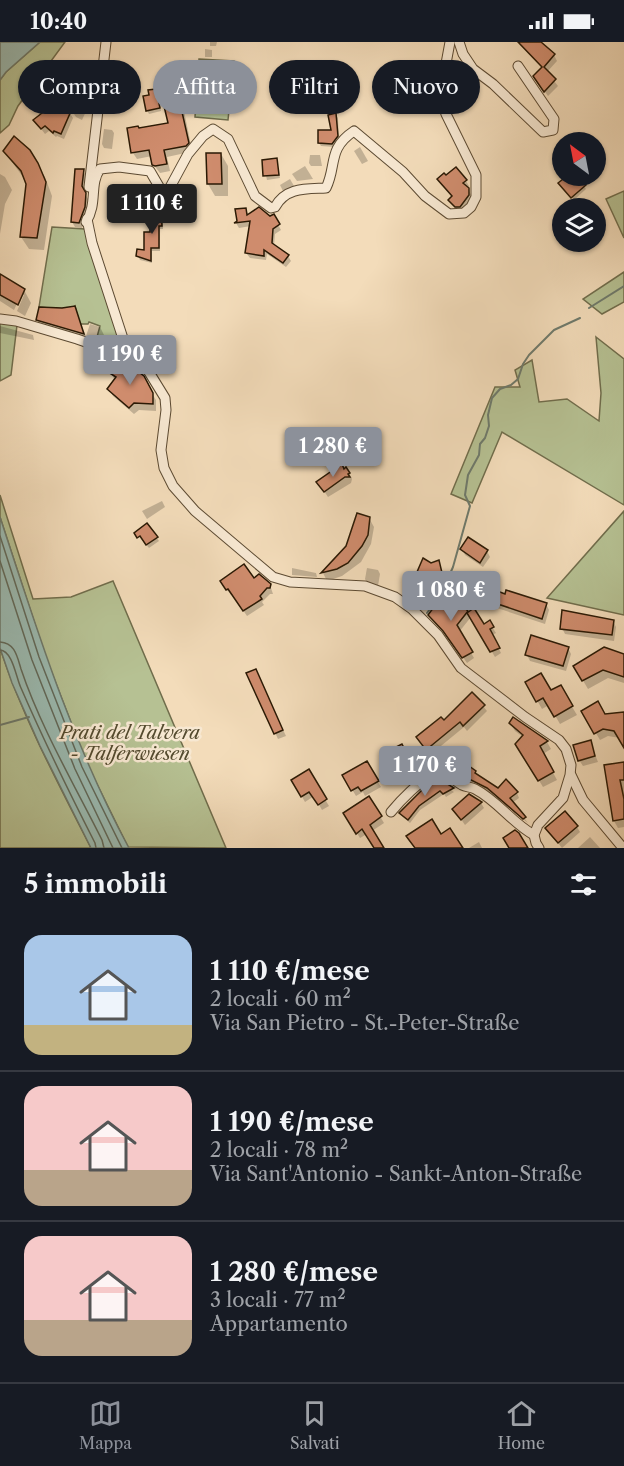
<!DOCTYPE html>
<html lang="it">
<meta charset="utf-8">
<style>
body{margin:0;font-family:"Libre Caslon Text",serif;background:#242831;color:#f1f3f6;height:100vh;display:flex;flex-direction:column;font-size:22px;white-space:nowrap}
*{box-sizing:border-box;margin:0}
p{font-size:20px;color:#9ea1a6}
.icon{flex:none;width:33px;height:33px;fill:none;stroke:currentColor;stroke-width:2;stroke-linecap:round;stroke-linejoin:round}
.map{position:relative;height:806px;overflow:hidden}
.drawer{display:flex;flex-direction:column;background:#171b24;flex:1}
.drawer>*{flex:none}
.guide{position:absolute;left:18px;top:18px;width:588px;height:54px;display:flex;gap:12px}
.needle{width:39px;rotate:328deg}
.tools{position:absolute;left:552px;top:90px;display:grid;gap:12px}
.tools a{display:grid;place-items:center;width:54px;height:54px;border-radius:50%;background:#171b24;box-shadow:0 2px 4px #0004;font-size:30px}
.price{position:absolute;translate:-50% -51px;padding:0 14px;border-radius:6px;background:#8c9099;color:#fff;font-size:20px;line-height:39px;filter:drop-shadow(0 2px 3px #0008)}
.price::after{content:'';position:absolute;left:50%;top:36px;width:18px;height:14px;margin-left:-9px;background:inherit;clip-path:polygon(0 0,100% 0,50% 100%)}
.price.current{background:#222;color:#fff}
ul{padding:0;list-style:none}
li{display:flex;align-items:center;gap:18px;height:150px;padding:0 24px}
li+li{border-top:2px solid #363941}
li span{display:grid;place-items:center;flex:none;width:168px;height:120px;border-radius:18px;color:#555}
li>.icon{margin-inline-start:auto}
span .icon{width:72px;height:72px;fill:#fffc;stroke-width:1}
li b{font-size:26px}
h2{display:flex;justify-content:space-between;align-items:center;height:72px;padding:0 24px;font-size:26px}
.pill{padding:0 21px;border-radius:27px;background:#171b24;box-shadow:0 2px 4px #0004;font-size:21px;line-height:54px}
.pill.current{background:#8c9099;color:#fff}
.status{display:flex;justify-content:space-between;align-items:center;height:42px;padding:0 30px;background:#171b24;direction:ltr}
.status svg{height:16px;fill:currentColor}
.dock{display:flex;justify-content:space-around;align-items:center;height:84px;border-top:2px solid #363941;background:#171b24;font-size:16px;color:#9ea1a6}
.dock a{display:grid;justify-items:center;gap:3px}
.dock .current{color:#8c9099}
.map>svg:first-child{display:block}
.green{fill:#b6c193;stroke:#706d4c;stroke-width:1.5}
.water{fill:#9bbbb2;stroke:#6e7a6c;stroke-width:1.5}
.shadow{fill:#0003}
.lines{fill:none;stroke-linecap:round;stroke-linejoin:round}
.shore{stroke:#626a5b;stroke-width:1.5}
.stream{stroke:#6e7a6c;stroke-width:2}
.building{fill:#cf8c6d;stroke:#2a1904;stroke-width:1.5}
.minor-casing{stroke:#5c4a32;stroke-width:11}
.minor{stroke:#f7e8d2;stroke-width:9}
.labels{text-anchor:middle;stroke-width:5;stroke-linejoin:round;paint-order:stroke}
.park-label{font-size:18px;font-style:italic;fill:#544b2f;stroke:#f7e8d2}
</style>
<div class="status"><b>10:40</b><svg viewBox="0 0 49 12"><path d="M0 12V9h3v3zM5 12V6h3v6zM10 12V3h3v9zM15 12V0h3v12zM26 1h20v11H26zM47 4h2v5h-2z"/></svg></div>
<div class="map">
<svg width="624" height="806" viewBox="0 0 624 806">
<rect width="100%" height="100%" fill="#f3dcba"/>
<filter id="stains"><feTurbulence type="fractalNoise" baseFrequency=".00333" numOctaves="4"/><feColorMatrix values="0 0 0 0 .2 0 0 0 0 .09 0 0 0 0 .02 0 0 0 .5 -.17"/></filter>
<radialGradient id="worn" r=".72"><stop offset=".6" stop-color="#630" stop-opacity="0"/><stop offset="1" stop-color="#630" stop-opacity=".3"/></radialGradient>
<g class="green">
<polygon points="40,0 65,0 18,64 9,83 0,91 0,38 6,30"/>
<polygon points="199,17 234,19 228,78 195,75"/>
<polygon points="624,149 624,196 606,157"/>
<polygon points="52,185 85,187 121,300 117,303 97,295 100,284 89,280 88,282 79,282 75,264 64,274 49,266 39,265"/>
<polygon points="624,230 624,260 602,272 583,257"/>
<polygon points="0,280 17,283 11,333 0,339"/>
<polygon points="596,295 624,317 624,463 502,390 472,461 451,452 495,345 520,345 515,328 532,318 539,360 567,357 599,379 601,351"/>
<polygon points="0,453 33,557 71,555 113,539 226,806 128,805 87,722 45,613 0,475"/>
<polygon points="624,469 624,573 547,556"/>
<path d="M 0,606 C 23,676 58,741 91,806 L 0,806 Z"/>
</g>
<g class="water">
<polygon points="0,0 40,0 6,30 0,38"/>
<path d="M 0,475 C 37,588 72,701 129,806 L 91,806 L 40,704 L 12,641 L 0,606 Z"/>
</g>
<g class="shadow">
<polygon points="210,0 217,0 216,4 210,4"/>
<polygon points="526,0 538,0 554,13 557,19 547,30 558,44 548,54 538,40 542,26 526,9 522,3"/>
<polygon points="205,7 212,8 212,15 205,15"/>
<polygon points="124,34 126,38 122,64 115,64 113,60"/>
<polygon points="74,48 77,53 65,67 69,70 73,76 64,97 57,94 56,95 49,89 45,92 35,79 43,71 52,58"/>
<polygon points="88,49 93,52 91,58 85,53"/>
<polygon points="157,52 161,69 149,72 147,68"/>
<polygon points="82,55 89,63 82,78 76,75 74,72"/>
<polygon points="180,63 184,69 192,108 190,110 167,115 170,129 160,131 153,122 152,114 137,117 133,111 139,88 170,82"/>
<polygon points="336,73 338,76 339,98 334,105 321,104 319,101 332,90"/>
<polygon points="104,87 112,88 114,91 112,107 104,106 102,102"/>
<polygon points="360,105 368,119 362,122 354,109"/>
<polygon points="4,109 29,109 45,135 52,154 44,208 29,207 21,195 28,142"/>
<polygon points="221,112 228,124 228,154 215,154 208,142"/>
<polygon points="310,113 320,113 322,124 311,124 309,121"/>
<polygon points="276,118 280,136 267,138 263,120"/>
<polygon points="305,124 313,137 297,139 292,132"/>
<polygon points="83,129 86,134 84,151 88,157 87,171 82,186 75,185 72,180"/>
<polygon points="0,132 5,135 12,148 5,162 0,192"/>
<polygon points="569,134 576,134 586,147 574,158 560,141"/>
<polygon points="290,137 294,144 283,149 280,143"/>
<polygon points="466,139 469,144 467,146 472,154 472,160 459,170 453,164 450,158 453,155 443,143"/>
<polygon points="245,167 249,173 270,176 273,174 281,188 275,192 274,204 288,214 291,219 286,225 267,212 266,218 250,216 246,211 251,184 239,186 236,181"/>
<polygon points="161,168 163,171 163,187 160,187 160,209 152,209 152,221 140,218 138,214 145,209"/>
<polygon points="0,234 24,248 31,261 25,274 17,269 24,253 21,253 14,268 0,259"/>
<polygon points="74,266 86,294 90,282 100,285 104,293 101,303 42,286 37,278 49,268"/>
<polygon points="0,284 33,293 34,298 0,291"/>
<polygon points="110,330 151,350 156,358 156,369 139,368 134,372 113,354 109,347 115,338"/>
<polygon points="334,428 344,428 349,431 352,437 351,441 328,455 322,446"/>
<polygon points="162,459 165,465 147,477 142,469"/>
<polygon points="369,476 374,485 371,502 361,520 342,534 327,539 323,531"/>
<polygon points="147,483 159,499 149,506 136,491"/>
<polygon points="462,507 487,509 490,515 483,525 465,513"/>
<polygon points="438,520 445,541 432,543 422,536 419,530"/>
<polygon points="292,526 316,531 317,535 292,533"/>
<polygon points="367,526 378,528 380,532 378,544 367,541 365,537"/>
<polygon points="254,538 270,543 273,552 270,552 262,560 264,563 247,574 232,552 231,553 226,546"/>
<polygon points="481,551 546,562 549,568 545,582 488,563"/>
<polygon points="467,570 483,584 489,580 496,591 492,593 501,611 495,615 471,575 459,590 474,616 467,621 448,594 430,574"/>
<polygon points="613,579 616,585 614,599 565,592 562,586"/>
<polygon points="568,606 571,612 566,629 530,619 527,613"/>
<polygon points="624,613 624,641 608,636 588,647 575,625"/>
<polygon points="248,632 258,635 286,694 278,697"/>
<polygon points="527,641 551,650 560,645 577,673 560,682 549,663 542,667"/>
<polygon points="483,664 487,669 467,689 464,685 430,713 421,701 443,680"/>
<polygon points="583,669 605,673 624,672 624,703 620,696 608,694 600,698"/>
<polygon points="514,677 547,700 551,707 543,712 557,738 543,745 517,702 523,695 515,689 510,681"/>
<polygon points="590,700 598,720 583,724 579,718"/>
<polygon points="401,704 418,735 403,743 386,711"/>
<polygon points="366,721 381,745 365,754 363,750 356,754 344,734"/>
<polygon points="624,721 624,785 618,786 614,779 606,724"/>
<polygon points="308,729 329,764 322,768 314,754 305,760 293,739"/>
<polygon points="457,730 475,730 477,734 499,748 517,751 519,756 512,761 528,781 491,751 460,735"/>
<polygon points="440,740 454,750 446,755 444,752 420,768 410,781 403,775 401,771"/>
<polygon points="469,754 481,761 484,766 465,783 454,767"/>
<polygon points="369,756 384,781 372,789 382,806 375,806 367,792 360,796 345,772"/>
<polygon points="577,785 580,790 562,806 551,792"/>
<polygon points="590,795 600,806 578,806"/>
<polygon points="479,800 482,806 469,806"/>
</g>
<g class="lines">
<g class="shore">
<polyline points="0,494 39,615 82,725 122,806"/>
<polyline points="0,519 32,618 75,727 113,806"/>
<path d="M 0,600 C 15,601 17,614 21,627 C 40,684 75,744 102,798 L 104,806"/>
<path d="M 0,608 C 13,609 16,636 21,646 C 44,699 69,750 95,801 L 96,806"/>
</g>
<g class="stream">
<polyline points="589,266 624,244"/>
<polyline points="427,571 441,552 453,525 470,464 465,453 468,433 479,413 480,402 485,396 489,384 488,373 492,356 500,347 511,343 518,337 523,322 529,313 554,288 580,276"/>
<polyline points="0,683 29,675"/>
</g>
</g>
<g class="building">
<polygon points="518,0 541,0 555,12 544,25 556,37 544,50 533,34 542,25"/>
<polygon points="115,31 124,33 121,61 112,60"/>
<polygon points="67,40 75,47 61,63 71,69 61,92 54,89 53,91 45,84 41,87 33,78 42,71 40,69 49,54 52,56"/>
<polygon points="156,47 160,66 146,69 143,54 149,53 148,48"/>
<polygon points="180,61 189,101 186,104 164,108 167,122 155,124 152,123 149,108 131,111 127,86 138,84 139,86 168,81 164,64"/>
<polygon points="336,71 338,94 332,102 318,101 318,88 331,88 328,73"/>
<polygon points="14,94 30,108 38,121 46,140 37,196 20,195 26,142 21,129 3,109"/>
<polygon points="206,111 221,111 222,142 207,142"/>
<polygon points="277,116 279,133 263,134 262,118"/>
<polygon points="456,125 467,138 463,141 469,146 469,153 460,165 455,165 448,158 452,154 437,137 444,131 446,133"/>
<polygon points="75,127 84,127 82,144 86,151 85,165 79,181 71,180"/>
<polygon points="567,134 578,134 586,143 571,156 558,141"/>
<polygon points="259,165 270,174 274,172 280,182 273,187 272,201 289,213 283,221 264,208 264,214 245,211 250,179 234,181 237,179 235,167 246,166 247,173"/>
<polygon points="150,166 161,166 162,184 159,184 159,206 151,206 151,219 136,214 137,207 144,208 144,190 150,190"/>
<polygon points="0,232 25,247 18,263 0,253"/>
<polygon points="75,264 84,292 36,278 39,265 62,266"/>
<polygon points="114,319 126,326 129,323 144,334 153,351 153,362 134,361 129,366 107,347 116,335 108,330"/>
<polygon points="342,422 344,427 346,425 350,431 348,432 350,435 345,435 324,450 316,440 333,428 332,426"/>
<polygon points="357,471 370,475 368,493 362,504 348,521 337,527 321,531 346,504"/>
<polygon points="147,481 158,495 146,503 140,494 137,496 134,491"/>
<polygon points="468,495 488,508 480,521 460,507"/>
<polygon points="423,516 431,521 439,518 443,535 428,537 417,530"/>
<polygon points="244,522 254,536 259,532 271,542 270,546 267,546 260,554 262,557 243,569 228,547 226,548 220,539"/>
<polygon points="487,545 505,552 506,548 547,561 542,577 483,557 479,551"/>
<polygon points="445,550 468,569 457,583 473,610 462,616 443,589 428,573"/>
<polygon points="474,566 484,582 490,578 494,585 490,587 500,606 490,610 467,571"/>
<polygon points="562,568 614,578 612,593 560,587"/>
<polygon points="531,593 569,605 563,624 525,613"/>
<polygon points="604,605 624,612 624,635 603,628 582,639 573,624"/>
<polygon points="256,627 283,688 274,692 246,631"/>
<polygon points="541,631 551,648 561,643 573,664 554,675 543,656 536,660 525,640"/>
<polygon points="472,650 485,663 463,684 460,680 426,708 416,695 441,675 444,678"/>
<polygon points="598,659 605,672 624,670 624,706 614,689 603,687 594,692 581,669"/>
<polygon points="513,675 548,699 540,704 554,730 538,739 515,702 523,693 509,681"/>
<polygon points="591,698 595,714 578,719 573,703"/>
<polygon points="402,702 416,729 399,738 384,711"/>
<polygon points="367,719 379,739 361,749 358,745 351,749 342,733"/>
<polygon points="624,720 624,738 620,738 624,757 624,777 613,779 604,723"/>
<polygon points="469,724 476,729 475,731 498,746 506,737 518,750 510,756 526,775 523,777 487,746 455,730 458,725 465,730"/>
<polygon points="309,727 327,757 318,763 309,750 301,755 291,738"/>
<polygon points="435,739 443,739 454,746 443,752 440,749 419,764 408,778 399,771 421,749"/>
<polygon points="469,752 482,760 461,778 452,767"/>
<polygon points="369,754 382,774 370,783 384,806 374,806 362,787 356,792 343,771"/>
<polygon points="565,769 578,784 558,801 545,786"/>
<polygon points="432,777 441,792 450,786 463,806 415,806 406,794"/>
<polygon points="515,788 519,791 528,806 509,806 503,796"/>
</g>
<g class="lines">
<g class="minor-casing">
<g id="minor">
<polyline points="459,0 463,12 473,27 493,42 543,90 553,88 554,77 518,24"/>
<polyline points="89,145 106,0"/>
<polyline points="87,177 92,201 129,315"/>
<path d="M 86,180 C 98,161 89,142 100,127 L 119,125 L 150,129 L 161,148 L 168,149 L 188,112 L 203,94 L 213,87 L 228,97 L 255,154 L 271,166 L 275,165 C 286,145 306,147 326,146 C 337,124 327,107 354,89 L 403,130 L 425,154 L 449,172 L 464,171 L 471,165 L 476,155 L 476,133 L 446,72 L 440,54 L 450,0"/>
<polyline points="0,277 16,279 77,297 129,315 140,322 149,330 165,356 166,368 161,408 164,426 173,444 195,469 273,535 290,540 365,544 395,555 412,567 438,593 461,626 525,675 559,698 566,707 571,723 570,733 563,756 538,783 534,793 536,801 539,806"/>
<polyline points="571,733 583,758 623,806"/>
<path d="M 391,770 C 400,759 420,738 433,733 C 445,728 453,738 462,743 C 466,745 471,745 475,747 C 498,759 512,781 534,793"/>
</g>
</g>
<use href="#minor" class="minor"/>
</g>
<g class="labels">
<g class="park-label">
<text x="130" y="697">Prati del Talvera<tspan x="130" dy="21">- Talferwiesen</tspan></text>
</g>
</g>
<rect width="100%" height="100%" filter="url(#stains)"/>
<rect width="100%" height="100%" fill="url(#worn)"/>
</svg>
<div class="tools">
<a><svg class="needle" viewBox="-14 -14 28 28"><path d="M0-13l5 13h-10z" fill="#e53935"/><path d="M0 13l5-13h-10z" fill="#9ea1a6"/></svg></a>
<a><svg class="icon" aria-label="layers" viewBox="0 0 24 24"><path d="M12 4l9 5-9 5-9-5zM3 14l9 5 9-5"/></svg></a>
</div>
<b class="price current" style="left:152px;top:193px">1 110 €</b>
<b class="price" style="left:130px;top:344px">1 190 €</b>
<b class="price" style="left:333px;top:436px">1 280 €</b>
<b class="price" style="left:451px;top:580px">1 080 €</b>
<b class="price" style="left:425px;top:755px">1 170 €</b>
<div class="guide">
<a class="pill">Compra</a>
<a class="pill current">Affitta</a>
<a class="pill">Filtri</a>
<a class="pill">Nuovo</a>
</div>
</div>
<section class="drawer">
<h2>5 immobili<svg class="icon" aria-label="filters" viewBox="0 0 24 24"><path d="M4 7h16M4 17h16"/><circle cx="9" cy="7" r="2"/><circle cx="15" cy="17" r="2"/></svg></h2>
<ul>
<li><span style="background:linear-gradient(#a9c7e8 75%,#c2b280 0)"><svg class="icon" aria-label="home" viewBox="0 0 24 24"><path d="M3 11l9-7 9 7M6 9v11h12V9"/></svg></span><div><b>1 110 €/mese</b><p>2 locali · 60 m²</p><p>Via San Pietro - St.-Peter-Straße</p></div></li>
<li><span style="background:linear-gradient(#f6c9c9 70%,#b9a48a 0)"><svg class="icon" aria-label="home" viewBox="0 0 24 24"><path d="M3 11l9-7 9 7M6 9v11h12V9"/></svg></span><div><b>1 190 €/mese</b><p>2 locali · 78 m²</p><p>Via Sant'Antonio - Sankt-Anton-Straße</p></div></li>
<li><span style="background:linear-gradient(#f6c9c9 70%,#b9a48a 0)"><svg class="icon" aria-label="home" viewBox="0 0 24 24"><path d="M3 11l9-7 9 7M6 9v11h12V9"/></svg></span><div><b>1 280 €/mese</b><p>3 locali · 77 m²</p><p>Appartamento</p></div></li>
</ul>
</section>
<nav class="dock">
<a class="current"><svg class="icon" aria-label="map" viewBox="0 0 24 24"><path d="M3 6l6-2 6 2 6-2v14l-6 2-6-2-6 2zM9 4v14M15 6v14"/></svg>Mappa</a>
<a><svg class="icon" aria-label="saved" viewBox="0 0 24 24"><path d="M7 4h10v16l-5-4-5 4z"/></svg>Salvati</a>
<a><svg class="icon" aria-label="home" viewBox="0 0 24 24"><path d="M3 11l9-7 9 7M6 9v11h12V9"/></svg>Home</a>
</nav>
